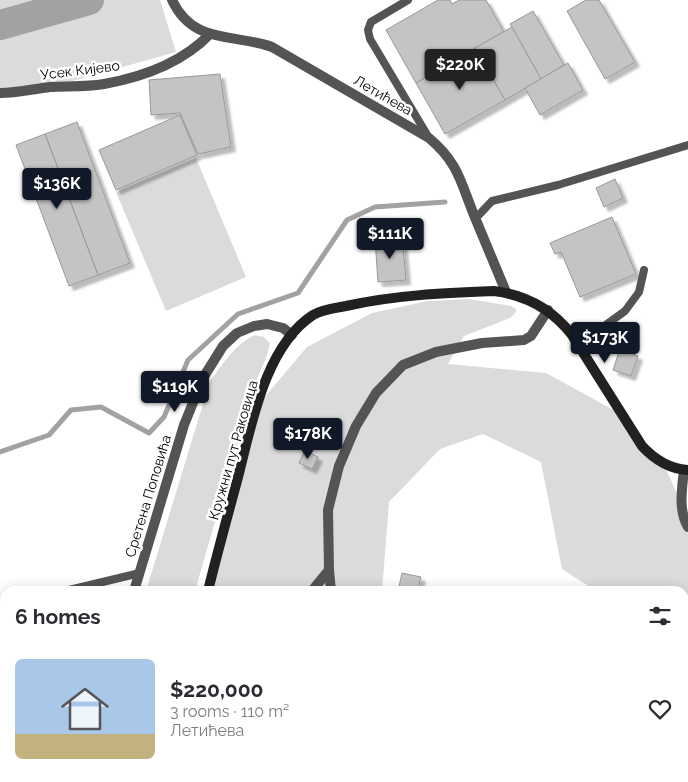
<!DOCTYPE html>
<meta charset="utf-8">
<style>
body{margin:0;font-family:Raleway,sans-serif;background:#f2f2f3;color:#2b2b33;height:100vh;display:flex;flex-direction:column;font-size:19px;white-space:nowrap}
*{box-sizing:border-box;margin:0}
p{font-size:16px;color:#7c7c81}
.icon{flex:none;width:28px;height:28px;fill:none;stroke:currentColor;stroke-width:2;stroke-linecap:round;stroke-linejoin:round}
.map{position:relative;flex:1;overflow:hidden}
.sheet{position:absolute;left:0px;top:586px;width:689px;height:196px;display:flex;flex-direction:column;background:#fff;border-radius:15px 15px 0 0;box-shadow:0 2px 12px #0003}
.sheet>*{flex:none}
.price{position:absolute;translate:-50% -42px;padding:0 11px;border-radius:5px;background:#111827;color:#fff;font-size:16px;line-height:32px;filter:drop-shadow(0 1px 2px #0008)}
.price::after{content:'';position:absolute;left:50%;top:30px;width:15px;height:11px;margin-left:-8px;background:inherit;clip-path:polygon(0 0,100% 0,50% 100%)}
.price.selected{background:#222;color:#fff}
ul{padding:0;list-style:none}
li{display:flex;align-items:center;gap:15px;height:125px;padding:0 15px}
li span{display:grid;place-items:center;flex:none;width:140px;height:100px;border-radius:8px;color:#555}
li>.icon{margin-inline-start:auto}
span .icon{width:60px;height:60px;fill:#fffc;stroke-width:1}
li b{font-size:21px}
h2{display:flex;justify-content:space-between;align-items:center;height:60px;padding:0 15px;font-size:21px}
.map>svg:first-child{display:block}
.green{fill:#dbdbdb}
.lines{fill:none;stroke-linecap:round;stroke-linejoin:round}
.stream{stroke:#a2a2a2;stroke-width:5}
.river{stroke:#a2a2a2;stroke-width:30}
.building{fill:#c4c4c4;stroke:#989898;filter:url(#shadow)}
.service{stroke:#545454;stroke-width:8}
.minor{stroke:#545454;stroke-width:10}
.tertiary{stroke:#545454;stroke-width:10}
.secondary{stroke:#212121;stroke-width:10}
.labels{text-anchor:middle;stroke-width:5;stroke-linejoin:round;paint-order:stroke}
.street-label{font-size:14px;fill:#000;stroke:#fff}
</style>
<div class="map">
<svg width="688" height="782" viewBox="0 0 688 782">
<defs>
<filter id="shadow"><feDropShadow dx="4.5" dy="4.5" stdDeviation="1" flood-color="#0004"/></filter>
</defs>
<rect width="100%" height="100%" fill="#fff"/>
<g class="green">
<polygon points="0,0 160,0 176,52 51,87 0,91"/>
<polygon points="196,158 246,277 166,311 116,192"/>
<polygon points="469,299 511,306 516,309 516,312 510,318 464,336 448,364 546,373 621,414 651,455 663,462 688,519 688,624 684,624 684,591 596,591 562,569 541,462 483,434 440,449 389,502 382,591 208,591 258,405 307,347 372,313 428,301"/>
<path d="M 255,335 L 264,337 L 270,343 C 267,360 258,374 253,390 L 195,591 L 146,591 L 210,381 C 223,364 235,344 255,335 Z"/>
<polygon points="684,715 688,716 688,782 563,782 564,778 684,778"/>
<polygon points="157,778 300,778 299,782 156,782"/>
</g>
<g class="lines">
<polyline class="stream" points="0,452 49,435 71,410 101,407 149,433 164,417 188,360 238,314 298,293 347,220 375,207 445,202"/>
<polyline class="river" points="0,25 89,0"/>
</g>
<g class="building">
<polygon points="438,0 450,0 452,4 459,0 486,0 504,32 416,83 386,30"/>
<polygon points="586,0 599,0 635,62 605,79 567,11"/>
<polygon points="533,11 564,65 541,79 510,24"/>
<polygon points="512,27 541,79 505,100 475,48"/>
<polygon points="475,48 505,100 445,134 416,83"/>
<polygon points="568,63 583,90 540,115 525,88"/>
<polygon points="220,74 231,147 198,154 180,113 151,115 149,80"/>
<polygon points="180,115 197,155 116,190 99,150"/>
<polygon points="77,122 130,263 98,275 45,134"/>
<polygon points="45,134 98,275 69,286 16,145"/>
<polygon points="615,179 623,198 604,207 596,188"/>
<polygon points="612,217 636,274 580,297 561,252 555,254 550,243"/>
<polygon points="402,237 406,280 378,282 375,239"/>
<polygon points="620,349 638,356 631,376 613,370"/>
<polygon points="305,451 318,457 312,469 299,463"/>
<polygon points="402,573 421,577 417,591 398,591"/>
<polygon points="401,778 432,778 433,781 402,782"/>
</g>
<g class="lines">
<g class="service">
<polyline points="408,0 371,22 368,30 370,39 429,138"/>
<polyline points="475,219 492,201 558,185 688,145"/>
<polyline points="578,345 625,311 639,292 644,270"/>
<polyline points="65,591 140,573"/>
<polyline points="0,607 5,606"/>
<polyline points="575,778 583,782"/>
</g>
<g class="minor">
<path d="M 172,0 C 193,45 233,33 272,47 L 429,138 C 460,164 461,185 476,220 C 486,244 496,268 506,292"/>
<path d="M 0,93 C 17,93 33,89 50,87 C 68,86 86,87 104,84 C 143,77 182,63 210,34"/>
<path d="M 684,470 C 682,489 678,510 688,527"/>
<polyline points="312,591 329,570"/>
<polyline points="331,591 329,570 328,510 339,466 356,426 376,393 403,365 436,352 482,343 524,340 531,336 548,310"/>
<polyline points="239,782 241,778"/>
<polyline points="344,782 344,778"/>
</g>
<g class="tertiary">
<polyline points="134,591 184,425 203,378 223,346 237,333 254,326 267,324 283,328 292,335"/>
<polyline points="30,782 33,778"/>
</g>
<g class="secondary">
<path d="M 208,591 C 217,554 227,518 237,481 C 251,428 264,347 313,315 C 323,309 336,308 346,306 C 395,295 444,293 494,291 C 526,295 552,309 572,335 L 642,446 C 654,459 670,469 688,470"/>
<polyline points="156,782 157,778"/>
</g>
</g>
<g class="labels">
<g class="street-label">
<text transform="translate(80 70) rotate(-7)" y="5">Усек Кијево</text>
<text transform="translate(383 95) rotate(30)" y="5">Летићева</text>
<text transform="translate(233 450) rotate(-74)" y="5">Кружни пут Раковица</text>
<text transform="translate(148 496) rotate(-73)" y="5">Сретена Поповића</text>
</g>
</g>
</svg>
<b class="price selected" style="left:460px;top:91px">$220K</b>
<b class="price" style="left:57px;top:210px">$136K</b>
<b class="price" style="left:390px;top:260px">$111K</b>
<b class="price" style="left:605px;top:364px">$173K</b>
<b class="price" style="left:175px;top:413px">$119K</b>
<b class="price" style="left:308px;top:460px">$178K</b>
<section class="sheet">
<h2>6 homes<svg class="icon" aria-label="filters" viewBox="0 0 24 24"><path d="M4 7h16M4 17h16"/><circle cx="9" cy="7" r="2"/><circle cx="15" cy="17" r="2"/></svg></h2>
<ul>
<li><span style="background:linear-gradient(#a9c7e8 75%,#c2b280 0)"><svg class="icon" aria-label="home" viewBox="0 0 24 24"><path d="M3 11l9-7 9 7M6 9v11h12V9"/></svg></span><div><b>$220,000</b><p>3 rooms · 110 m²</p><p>Летићева</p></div><svg class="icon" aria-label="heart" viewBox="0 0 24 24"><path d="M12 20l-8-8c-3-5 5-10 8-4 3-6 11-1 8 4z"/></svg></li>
</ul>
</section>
</div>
